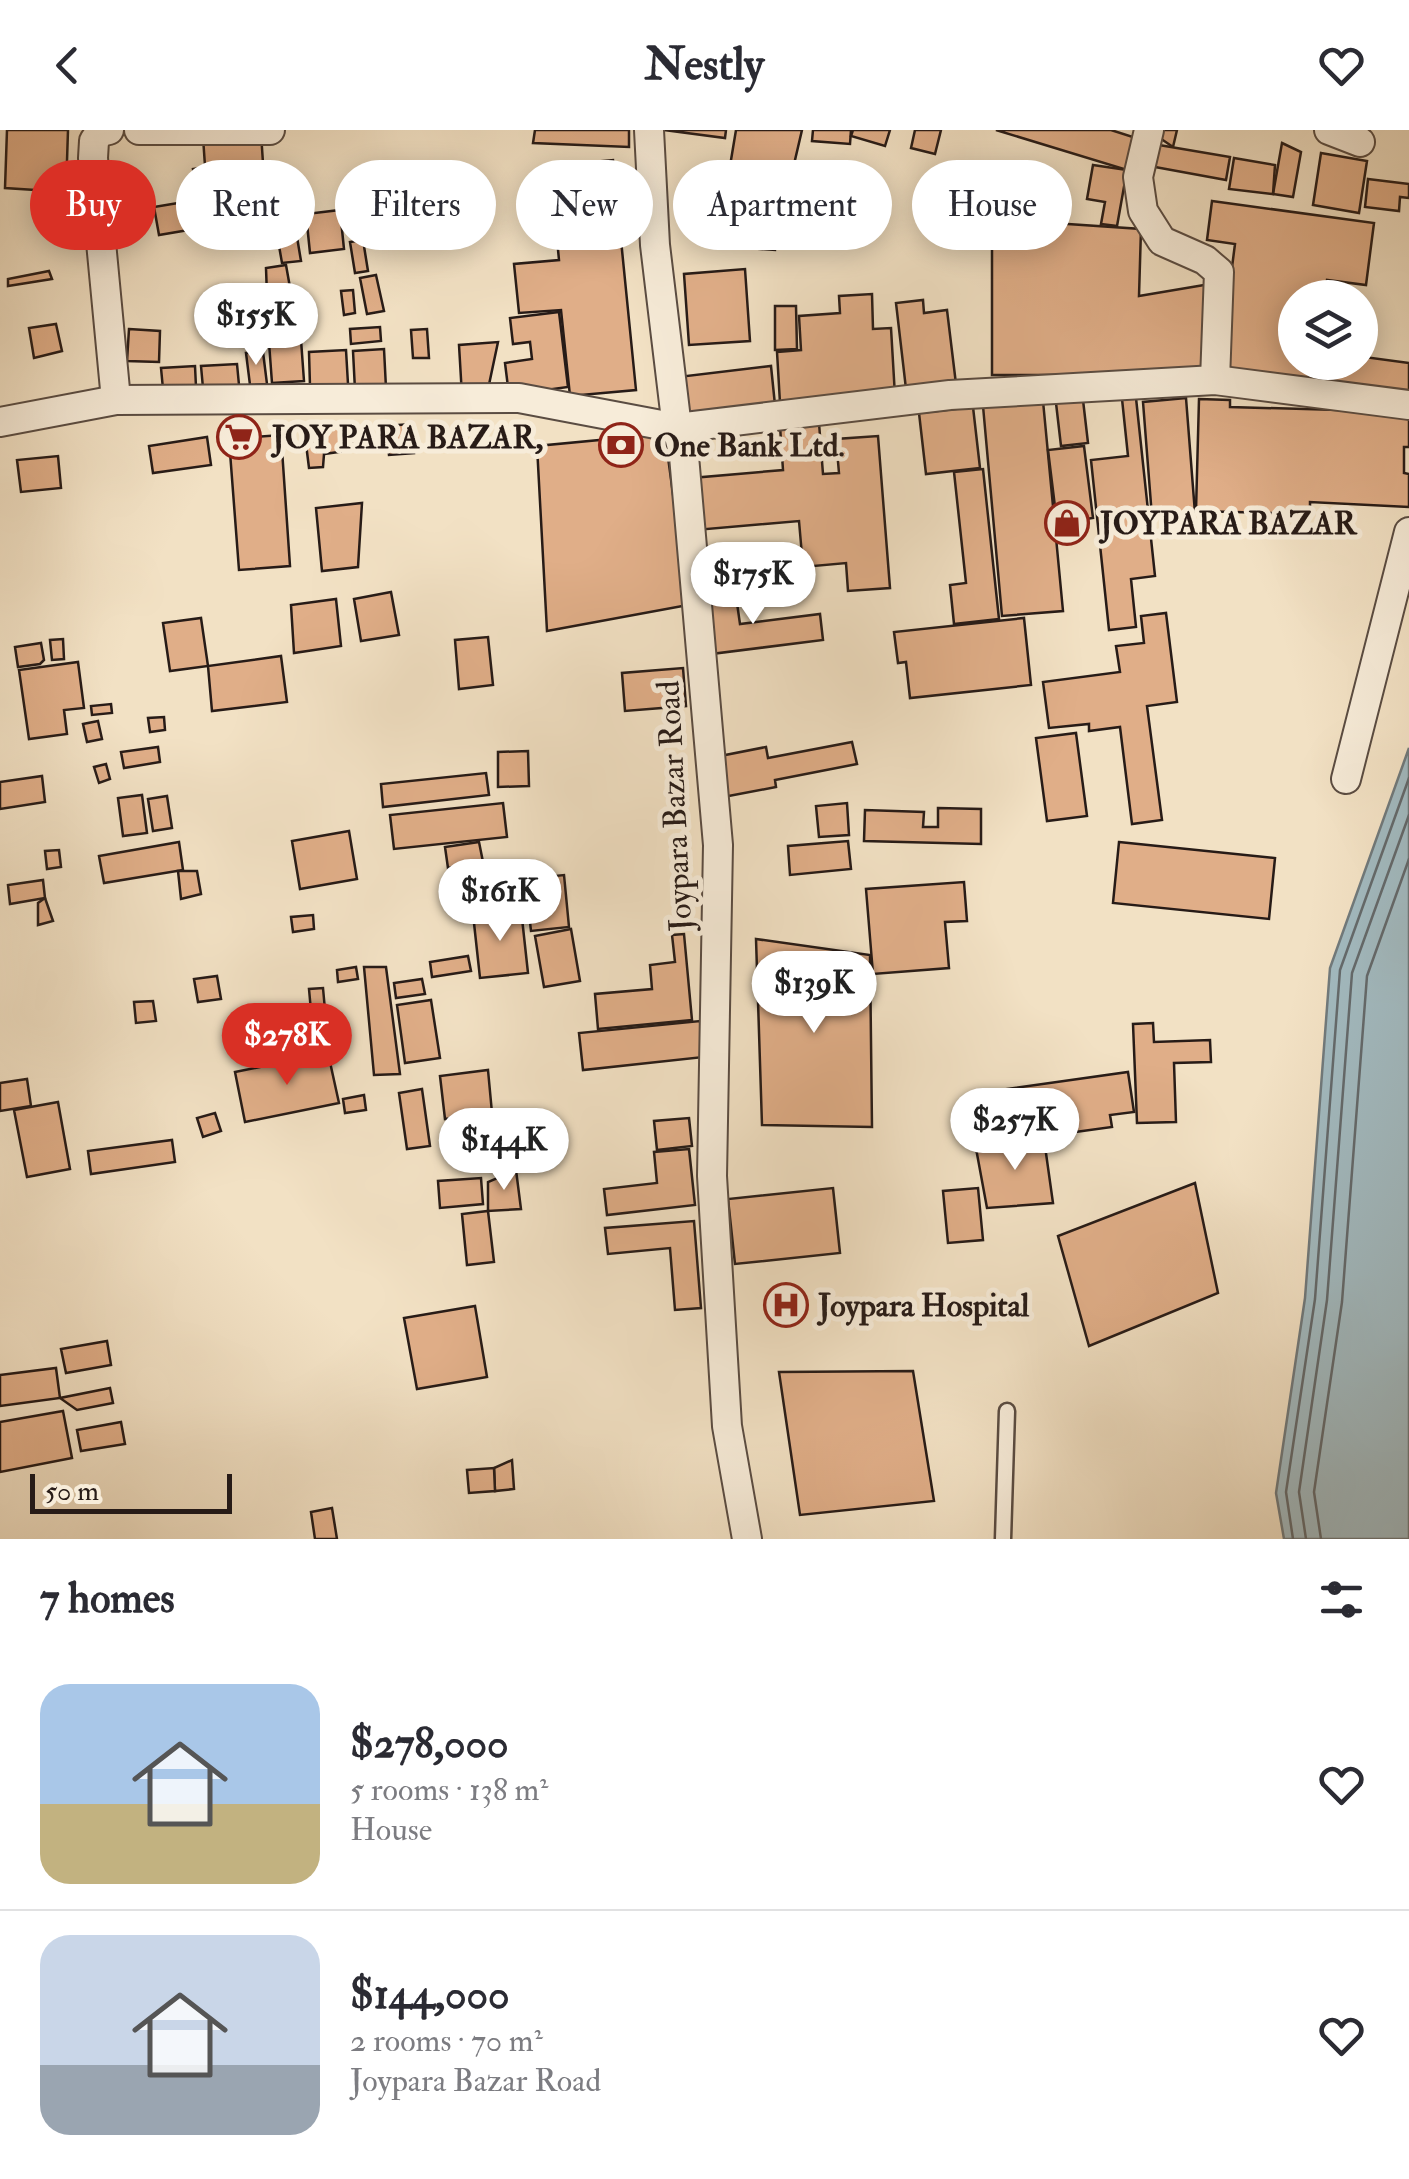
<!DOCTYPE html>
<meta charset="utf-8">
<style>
body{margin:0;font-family:"IM FELL Double Pica",serif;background:#f7f7f7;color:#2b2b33;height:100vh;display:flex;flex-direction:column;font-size:38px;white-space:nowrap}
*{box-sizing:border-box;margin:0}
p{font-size:32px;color:#7c7c81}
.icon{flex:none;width:55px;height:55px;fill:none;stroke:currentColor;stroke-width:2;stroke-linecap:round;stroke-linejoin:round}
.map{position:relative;height:1409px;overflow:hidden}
.sheet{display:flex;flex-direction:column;background:#fff;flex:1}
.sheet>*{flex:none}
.banner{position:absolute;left:30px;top:30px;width:1350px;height:90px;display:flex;gap:20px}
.buttons{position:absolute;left:1278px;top:150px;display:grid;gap:20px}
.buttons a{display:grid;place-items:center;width:100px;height:100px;border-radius:50%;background:#fff;box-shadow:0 5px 25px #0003;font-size:50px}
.scale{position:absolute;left:30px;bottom:25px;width:202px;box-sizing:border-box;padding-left:10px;border:5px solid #271b17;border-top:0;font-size:28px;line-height:35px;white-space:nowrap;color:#271b17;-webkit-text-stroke:8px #f7ecd9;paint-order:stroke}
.price{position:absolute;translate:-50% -85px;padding:0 22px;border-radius:35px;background:#fff;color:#222;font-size:32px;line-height:65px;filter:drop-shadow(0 2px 5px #0008)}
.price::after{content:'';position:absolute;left:50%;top:60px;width:30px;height:22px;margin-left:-15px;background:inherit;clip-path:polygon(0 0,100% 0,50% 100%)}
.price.selected{background:#d93025;color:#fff}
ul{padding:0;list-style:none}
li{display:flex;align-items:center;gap:30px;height:250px;padding:0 40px}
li+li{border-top:2px solid #e1e1e2}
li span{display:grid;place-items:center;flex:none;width:280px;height:200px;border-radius:30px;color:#555}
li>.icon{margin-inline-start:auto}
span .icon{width:120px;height:120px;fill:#fffc;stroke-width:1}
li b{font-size:42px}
h2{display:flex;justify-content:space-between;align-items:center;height:120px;padding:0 40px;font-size:42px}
.tag{padding:0 35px;border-radius:45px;background:#fff;box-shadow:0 5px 25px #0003;font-size:35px;line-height:90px}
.tag.selected{background:#d93025;color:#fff}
header{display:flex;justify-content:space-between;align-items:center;height:130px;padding:0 40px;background:#fff;font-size:45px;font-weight:700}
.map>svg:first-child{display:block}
.water{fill:#a2bac0;stroke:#717a7c;stroke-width:2.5}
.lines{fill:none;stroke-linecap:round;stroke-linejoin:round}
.shore{stroke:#646a6c;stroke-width:2.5}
.building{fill:#e0ae88;stroke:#271b17;stroke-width:2.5}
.lane-casing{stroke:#5a4c42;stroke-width:19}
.street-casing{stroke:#5a4c42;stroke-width:32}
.lane{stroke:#f7ecd9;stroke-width:14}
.street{stroke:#f7ecd9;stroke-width:28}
.labels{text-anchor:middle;stroke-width:10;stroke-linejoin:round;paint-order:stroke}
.poi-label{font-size:32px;font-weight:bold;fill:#271b17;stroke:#f7ecd9;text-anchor:start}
.street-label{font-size:32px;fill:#271b17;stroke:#f7ecd9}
</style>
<header><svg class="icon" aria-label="back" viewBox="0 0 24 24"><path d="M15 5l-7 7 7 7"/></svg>Nestly<svg class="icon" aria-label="heart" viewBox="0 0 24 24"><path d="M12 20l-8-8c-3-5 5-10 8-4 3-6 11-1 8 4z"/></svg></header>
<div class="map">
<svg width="1409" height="1409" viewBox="0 0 1409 1409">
<rect width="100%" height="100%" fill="#f2e1c4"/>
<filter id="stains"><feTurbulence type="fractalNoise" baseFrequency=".002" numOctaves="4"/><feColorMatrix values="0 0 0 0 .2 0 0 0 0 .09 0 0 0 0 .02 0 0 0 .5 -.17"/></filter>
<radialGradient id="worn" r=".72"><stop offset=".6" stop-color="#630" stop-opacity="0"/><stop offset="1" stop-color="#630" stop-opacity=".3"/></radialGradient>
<polygon class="water" points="1409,618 1409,1409 1284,1409 1276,1363 1305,1168 1330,838"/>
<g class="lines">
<g class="shore">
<polyline points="1293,1409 1286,1362 1315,1169 1340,840 1409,648"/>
<polyline points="1306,1409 1299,1362 1327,1170 1352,843 1409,685"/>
<polyline points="1321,1409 1314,1362 1342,1172 1367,846 1409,729"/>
</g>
</g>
<g class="building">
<polygon points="7,0 68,0 66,62 5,58"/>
<polygon points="535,0 629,0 629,17 533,13"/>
<polygon points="664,0 726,0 725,8"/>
<polygon points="736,0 802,0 788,60 728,48"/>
<polygon points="813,0 851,0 850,14 812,11"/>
<polygon points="853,0 890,0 885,16 851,6"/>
<polygon points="915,0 941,0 935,24 911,18"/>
<polygon points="996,0 1111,0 1136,8 1127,40"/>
<polygon points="1155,0 1177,0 1173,17 1154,4"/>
<polygon points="261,3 263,33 205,36 203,7"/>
<polygon points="1282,13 1301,22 1293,67 1273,64"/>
<polygon points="1159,15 1230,27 1226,50 1155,37"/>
<polygon points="1321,23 1367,31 1359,83 1313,75"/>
<polygon points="1234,28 1275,35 1273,64 1229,59"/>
<polygon points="613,30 636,260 570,266 561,180 519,183 514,134 559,130 550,36"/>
<polygon points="1093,35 1127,40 1117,96 1101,94 1105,72 1087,69"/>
<polygon points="207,37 209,51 195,53 193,39"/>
<polygon points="1368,49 1409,54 1409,68 1400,67 1399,81 1365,77"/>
<polygon points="284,60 287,87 244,93 240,65"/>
<polygon points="226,65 230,93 159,105 154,77"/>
<polygon points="725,66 779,71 775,120 721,116"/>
<polygon points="1212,71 1374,93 1366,155 1327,150 1324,168 1295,168 1295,198 1285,196 1284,206 1295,208 1295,232 1360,232 1360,217 1365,218 1364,227 1409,233 1409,264 1219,238 1235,114 1207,110"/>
<polygon points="340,80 344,119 310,123 306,84"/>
<polygon points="992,89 1141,99 1139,166 1210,154 1206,236 1128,245 992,245"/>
<polygon points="297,107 301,131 282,133 278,110"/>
<polygon points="363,110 368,141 355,143 350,112"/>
<polygon points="286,135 291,163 267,166 266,138"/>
<polygon points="745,139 750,211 689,215 684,144"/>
<polygon points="49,141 52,149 8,156 8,149"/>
<polygon points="376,145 384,181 367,184 360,148"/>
<polygon points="353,160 355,183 344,185 341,161"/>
<polygon points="254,163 255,179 239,181 238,165"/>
<polygon points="230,164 236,188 212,192 206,167"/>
<polygon points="872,164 873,199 891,198 895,266 780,273 777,222 801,220 799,186 840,183 839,166"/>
<polygon points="923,170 924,183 947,180 956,254 906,259 896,173"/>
<polygon points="775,176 796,176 797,219 775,220"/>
<polygon points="559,182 568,257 509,265 505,233 532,229 530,212 513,214 510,188"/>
<polygon points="263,188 266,212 254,214 252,190"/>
<polygon points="56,194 62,221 34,228 29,198"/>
<polygon points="300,196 304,251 272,253 268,199"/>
<polygon points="380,197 381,211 351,214 350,199"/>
<polygon points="129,199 160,201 159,232 127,231"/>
<polygon points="427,199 429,228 413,228 411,200"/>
<polygon points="498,212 487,264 462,266 459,215"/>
<polygon points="384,219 386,258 355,260 353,221"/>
<polygon points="346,220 348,254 310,256 309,222"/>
<polygon points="263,222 267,254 250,255 246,223"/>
<polygon points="237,234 239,255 203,258 201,236"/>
<polygon points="195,236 196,257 163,259 161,238"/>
<polygon points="771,236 775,275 682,285 678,247"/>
<polygon points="1136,268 1155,446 1131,449 1136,497 1109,500 1091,330 1128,326 1122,269"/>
<polygon points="1186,268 1195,383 1152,387 1143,272"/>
<polygon points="1199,269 1230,270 1230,277 1409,282 1409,317 1404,317 1404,343 1409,344 1409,377 1310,372 1310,384 1196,381"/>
<polygon points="1083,270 1088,313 1061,316 1056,273"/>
<polygon points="1043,271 1063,481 1002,486 983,276"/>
<polygon points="973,277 980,338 926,344 919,283"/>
<polygon points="350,292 353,320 324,324 321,295"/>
<polygon points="819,293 823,344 839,343 836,309 878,306 890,458 848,461 846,433 803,437 799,391 696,400 692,348 783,340 780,296"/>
<polygon points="411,294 414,323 389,325 386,296"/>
<polygon points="281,305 290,436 239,440 229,309"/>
<polygon points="652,305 663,307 668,327 688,475 547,501 537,316"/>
<polygon points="207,307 211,335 153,343 149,316"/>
<polygon points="321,312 324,324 323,337 309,338 306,314"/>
<polygon points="1084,316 1093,388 1057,393 1048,320"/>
<polygon points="58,326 61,358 21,362 17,330"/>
<polygon points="983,339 999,489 954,494 950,455 966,453 954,342"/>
<polygon points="362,373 358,437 322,441 316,378"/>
<polygon points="735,459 740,494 820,484 823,510 711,524 703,463"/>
<polygon points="391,462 399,505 361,511 354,469"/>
<polygon points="336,469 341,516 294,523 291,475"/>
<polygon points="1166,483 1177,572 1147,576 1162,690 1132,694 1120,597 1089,601 1089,594 1049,598 1043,552 1120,542 1116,516 1144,513 1141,486"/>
<polygon points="201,488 208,536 170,541 163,493"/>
<polygon points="1024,488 1031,555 910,568 906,532 898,533 894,502"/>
<polygon points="488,507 493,555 459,559 455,510"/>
<polygon points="63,509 64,529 52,530 50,510"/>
<polygon points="41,513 44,530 40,534 18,537 15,517"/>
<polygon points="281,526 287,572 212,581 208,536"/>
<polygon points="78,532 84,578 64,580 67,604 29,609 19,540"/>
<polygon points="683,538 686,576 625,581 622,543"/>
<polygon points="111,574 112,583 92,585 91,576"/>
<polygon points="164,587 165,600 150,602 148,588"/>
<polygon points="98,591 102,609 87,612 83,594"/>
<polygon points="1076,603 1087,686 1047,691 1036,608"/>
<polygon points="852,612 857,634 775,650 776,657 718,668 710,628 766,617 768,628"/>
<polygon points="158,617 160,632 124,638 121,622"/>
<polygon points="528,621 529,656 498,657 498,622"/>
<polygon points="106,634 110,649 99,653 94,637"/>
<polygon points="486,643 489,665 383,677 381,654"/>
<polygon points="42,646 45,672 0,679 0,652"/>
<polygon points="142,665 147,703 123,706 118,668"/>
<polygon points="167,666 172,698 153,701 148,669"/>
<polygon points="503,673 507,707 394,719 390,685"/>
<polygon points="847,673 849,705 819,707 816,676"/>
<polygon points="938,678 981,679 981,714 864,711 865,680 924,682 923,697 938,697"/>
<polygon points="349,701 357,749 300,759 292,711"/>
<polygon points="848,711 851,739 790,745 788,716"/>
<polygon points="179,712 183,740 104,753 99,726"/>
<polygon points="479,712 483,732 448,738 445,717"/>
<polygon points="1119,712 1275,728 1269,789 1113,773"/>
<polygon points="59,720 61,737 47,739 45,721"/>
<polygon points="178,741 197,741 201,764 181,769"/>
<polygon points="564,745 569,797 531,801 525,749"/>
<polygon points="43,750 45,768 10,774 8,755"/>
<polygon points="964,752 967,791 945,792 949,838 873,844 866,759"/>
<polygon points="45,768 53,791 38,795 38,773"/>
<polygon points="521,779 528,843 480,848 473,784"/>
<polygon points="313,785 314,799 293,802 291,787"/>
<polygon points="571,799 580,851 544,857 535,806"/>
<polygon points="684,804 692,890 598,899 595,864 652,859 650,835 675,832 672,805"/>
<polygon points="756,809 870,825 872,997 762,995"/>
<polygon points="468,826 471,841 432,847 430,832"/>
<polygon points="356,837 358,849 338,852 337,840"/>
<polygon points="364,837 386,837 400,944 374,945"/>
<polygon points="217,846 221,869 198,872 194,849"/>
<polygon points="422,849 425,864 396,868 394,853"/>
<polygon points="323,858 325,880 311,881 309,859"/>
<polygon points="431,870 440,928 405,933 397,875"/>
<polygon points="153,871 156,891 136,893 134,872"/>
<polygon points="293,876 298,898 266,905 261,882"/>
<polygon points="700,891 704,927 583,940 579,903"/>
<polygon points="1153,893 1154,912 1210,910 1211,932 1174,933 1176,992 1137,993 1133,894"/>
<polygon points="328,923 339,973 245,992 235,942"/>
<polygon points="488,940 492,983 445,989 440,946"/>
<polygon points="1128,942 1134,982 1110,985 1112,997 1024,1009 1022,995 983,1001 978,963"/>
<polygon points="27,949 31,976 0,981 0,953"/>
<polygon points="422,959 430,1016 407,1019 399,963"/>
<polygon points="364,965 366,980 345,983 343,969"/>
<polygon points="58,972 70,1039 27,1047 14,980"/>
<polygon points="215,983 221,1001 203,1007 197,988"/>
<polygon points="689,988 692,1016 657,1020 654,991"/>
<polygon points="1044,1009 1053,1073 987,1078 975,1013"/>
<polygon points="172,1010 175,1032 91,1044 88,1021"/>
<polygon points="689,1019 695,1075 607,1085 604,1059 657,1053 654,1022"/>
<polygon points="516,1040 521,1079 488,1081 488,1052"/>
<polygon points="481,1048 483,1074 440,1078 438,1051"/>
<polygon points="1195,1053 1218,1163 1089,1216 1058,1106"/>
<polygon points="833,1058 840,1123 735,1134 728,1069"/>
<polygon points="978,1058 983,1110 948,1113 943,1061"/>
<polygon points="488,1081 494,1132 467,1135 462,1084"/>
<polygon points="694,1091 701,1178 675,1180 670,1118 608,1124 605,1098"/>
<polygon points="475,1176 487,1247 417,1259 404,1188"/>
<polygon points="107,1211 111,1235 66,1243 61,1219"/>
<polygon points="56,1238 60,1268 0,1276 0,1245"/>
<polygon points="913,1241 934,1371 800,1385 779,1242"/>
<polygon points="110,1258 113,1273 77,1280 60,1268"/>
<polygon points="63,1281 72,1328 0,1342 0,1292"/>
<polygon points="121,1292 125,1314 81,1321 77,1300"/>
<polygon points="512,1330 514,1359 495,1361 494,1338"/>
<polygon points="494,1338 495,1361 469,1363 467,1340"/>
<polygon points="332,1378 337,1409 315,1409 311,1382"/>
</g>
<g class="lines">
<g class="lane-casing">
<polyline id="lane" points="1003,1409 1007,1281"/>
</g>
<g class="street-casing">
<g id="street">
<polyline points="109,0 100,2 94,11 93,28 116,270"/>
<polyline points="139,0 270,0"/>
<polyline points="649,0 655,115 677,298 684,326 718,715 712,1046 727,1296 747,1409"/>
<polyline points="1149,0 1138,47 1143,81 1162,111 1205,130 1219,142 1215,250"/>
<polyline points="1329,0 1360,12"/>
<polyline points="0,292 116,270 519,268 677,298 950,265 1215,250 1409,275"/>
<polyline points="1346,649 1409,402"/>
</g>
</g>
<use href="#lane" class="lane"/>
<use href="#street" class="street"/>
</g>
<defs>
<g id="supermarket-ring" transform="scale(2.25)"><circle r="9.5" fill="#f7ecd9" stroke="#8f2418" stroke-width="1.5"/><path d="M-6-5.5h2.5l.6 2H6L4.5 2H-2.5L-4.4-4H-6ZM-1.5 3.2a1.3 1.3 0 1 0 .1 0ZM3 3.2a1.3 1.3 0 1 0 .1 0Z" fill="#8f2418"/></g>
<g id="bank-ring" transform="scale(2.25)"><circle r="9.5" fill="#f7ecd9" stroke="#8f2418" stroke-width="1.5"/><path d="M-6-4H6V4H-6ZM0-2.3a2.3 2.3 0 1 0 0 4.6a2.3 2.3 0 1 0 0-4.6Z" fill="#8f2418"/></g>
<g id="shop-ring" transform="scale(2.25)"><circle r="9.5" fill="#f7ecd9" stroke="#8f2418" stroke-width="1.5"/><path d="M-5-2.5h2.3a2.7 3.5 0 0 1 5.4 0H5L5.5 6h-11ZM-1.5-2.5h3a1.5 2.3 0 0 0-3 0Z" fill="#8f2418"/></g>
<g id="hospital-ring" transform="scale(2.25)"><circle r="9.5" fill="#f7ecd9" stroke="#8f2418" stroke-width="1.5"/><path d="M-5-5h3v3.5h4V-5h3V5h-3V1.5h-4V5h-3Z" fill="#8f2418"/></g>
</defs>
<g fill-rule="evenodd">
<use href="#supermarket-ring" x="239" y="307"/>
<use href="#bank-ring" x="621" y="315"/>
<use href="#shop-ring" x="1067" y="393"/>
<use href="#hospital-ring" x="786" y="1175"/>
</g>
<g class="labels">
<g class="poi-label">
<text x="272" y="318">JOY PARA BAZAR,</text>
<text x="654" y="326">One Bank Ltd.</text>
<text x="1100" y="404">JOYPARA BAZAR</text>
<text x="818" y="1186">Joypara Hospital</text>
</g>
<g class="street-label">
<text transform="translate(674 676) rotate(-93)" y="11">Joypara Bazar Road</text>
</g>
</g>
<rect width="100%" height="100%" filter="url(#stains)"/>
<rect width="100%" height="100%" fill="url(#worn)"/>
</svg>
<div class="buttons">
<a><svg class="icon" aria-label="layers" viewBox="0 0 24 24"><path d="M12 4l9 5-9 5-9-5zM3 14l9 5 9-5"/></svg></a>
</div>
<div class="scale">50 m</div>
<b class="price" style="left:256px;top:238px">$155K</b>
<b class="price" style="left:753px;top:497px">$175K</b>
<b class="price" style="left:500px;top:814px">$161K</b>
<b class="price" style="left:814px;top:906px">$139K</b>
<b class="price selected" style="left:287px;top:958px">$278K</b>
<b class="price" style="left:1015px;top:1043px">$257K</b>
<b class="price" style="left:504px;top:1063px">$144K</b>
<div class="banner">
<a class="tag selected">Buy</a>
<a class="tag">Rent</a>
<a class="tag">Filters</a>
<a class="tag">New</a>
<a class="tag">Apartment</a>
<a class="tag">House</a>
</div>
</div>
<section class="sheet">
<h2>7 homes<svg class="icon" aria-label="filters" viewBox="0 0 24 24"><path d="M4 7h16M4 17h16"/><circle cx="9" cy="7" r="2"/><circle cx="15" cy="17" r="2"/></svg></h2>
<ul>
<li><span style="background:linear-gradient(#a9c7e8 60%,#c2b280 0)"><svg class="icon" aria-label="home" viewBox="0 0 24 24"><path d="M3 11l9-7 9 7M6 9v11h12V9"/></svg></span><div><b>$278,000</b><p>5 rooms · 138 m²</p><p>House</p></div><svg class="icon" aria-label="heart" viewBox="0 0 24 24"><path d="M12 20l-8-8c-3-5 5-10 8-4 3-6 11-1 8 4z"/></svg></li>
<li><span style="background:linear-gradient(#c9d6e8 65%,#9aa5b1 0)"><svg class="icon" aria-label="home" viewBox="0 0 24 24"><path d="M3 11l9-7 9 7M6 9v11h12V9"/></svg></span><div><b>$144,000</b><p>2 rooms · 70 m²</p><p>Joypara Bazar Road</p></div><svg class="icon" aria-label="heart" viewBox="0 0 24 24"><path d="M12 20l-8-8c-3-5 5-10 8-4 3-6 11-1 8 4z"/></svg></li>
</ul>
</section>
